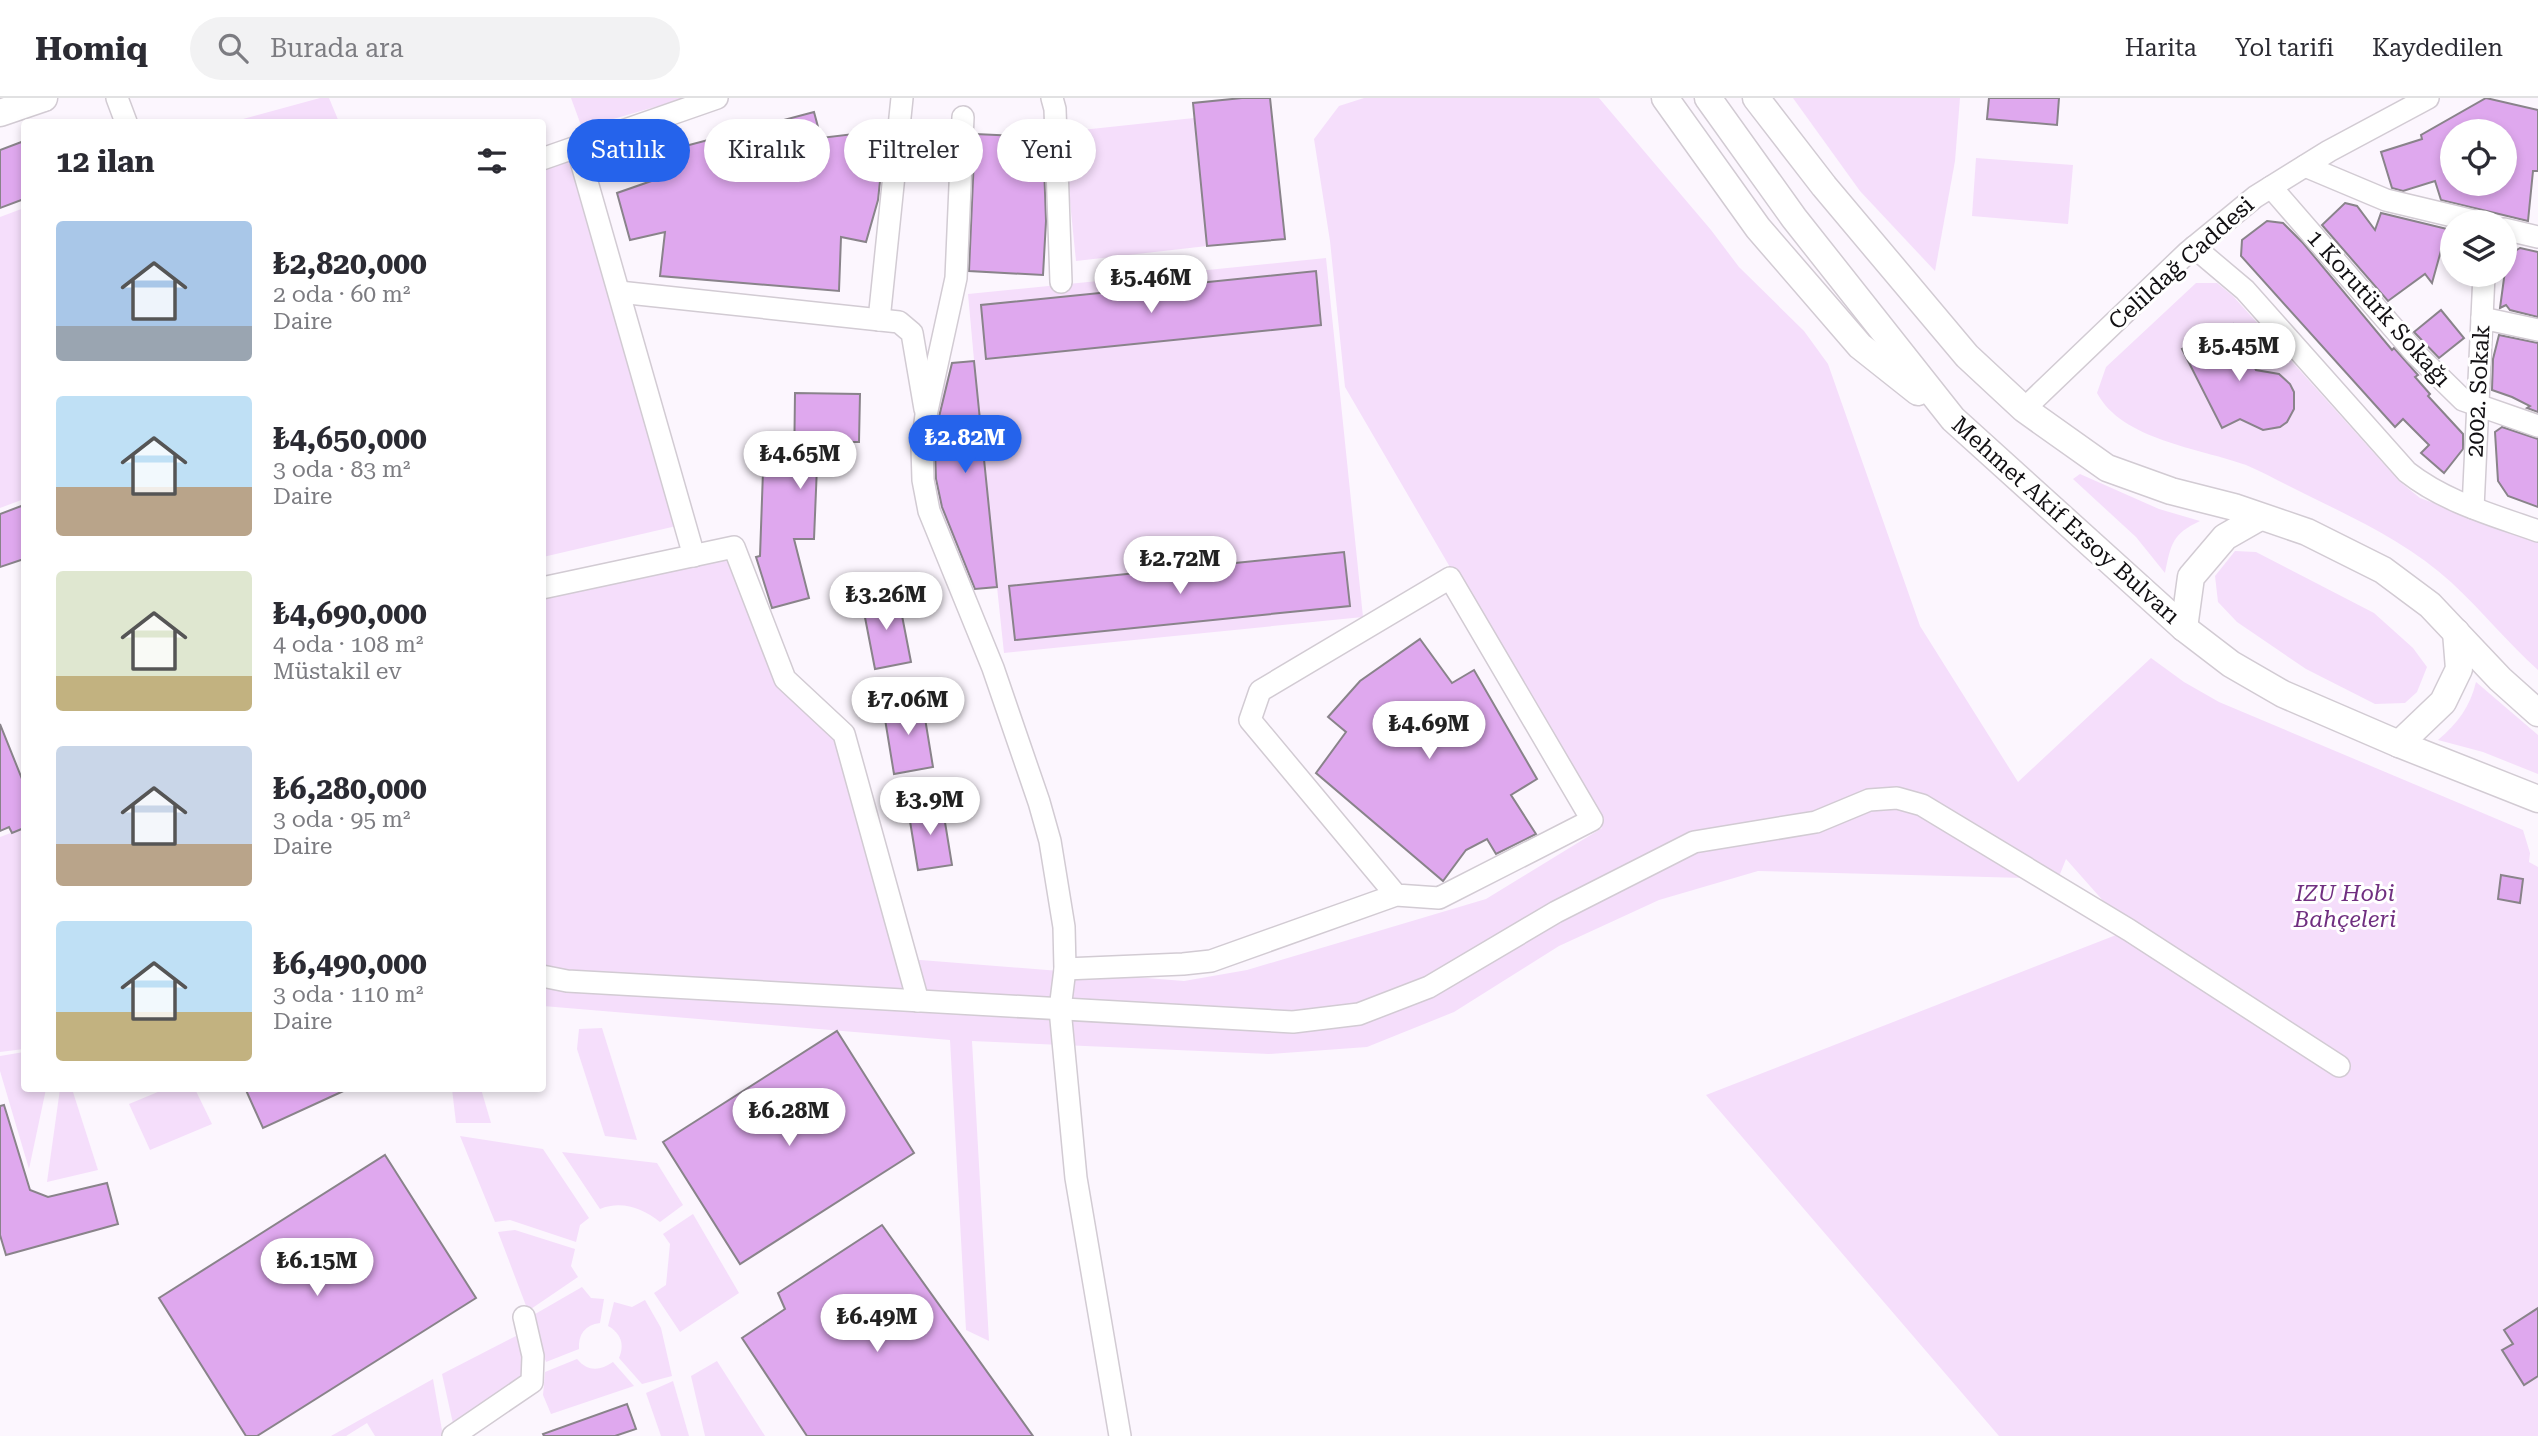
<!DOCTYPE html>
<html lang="tr">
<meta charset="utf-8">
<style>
body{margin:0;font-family:"Roboto Serif",serif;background:#f2f2f3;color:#2b2b33;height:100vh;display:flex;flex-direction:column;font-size:26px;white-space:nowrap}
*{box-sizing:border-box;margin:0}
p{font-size:23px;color:#7c7c81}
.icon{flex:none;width:38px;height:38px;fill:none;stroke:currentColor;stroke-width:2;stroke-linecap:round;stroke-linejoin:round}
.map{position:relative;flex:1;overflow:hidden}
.panel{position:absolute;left:21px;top:21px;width:525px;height:973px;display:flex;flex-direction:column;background:#fff;border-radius:7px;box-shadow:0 4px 10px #0003}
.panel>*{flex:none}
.guide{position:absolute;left:567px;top:21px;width:665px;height:63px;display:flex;gap:14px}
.fabs{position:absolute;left:2440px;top:21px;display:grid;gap:14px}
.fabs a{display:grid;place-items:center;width:77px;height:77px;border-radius:50%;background:#fff;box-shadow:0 4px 10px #0003;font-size:35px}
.price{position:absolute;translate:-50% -60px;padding:0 16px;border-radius:24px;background:#fff;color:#222;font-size:23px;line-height:46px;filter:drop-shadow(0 2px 4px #0008)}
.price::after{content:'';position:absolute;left:50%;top:42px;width:21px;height:16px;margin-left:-10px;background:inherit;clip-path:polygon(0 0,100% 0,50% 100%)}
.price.selected{background:#2563eb;color:#fff}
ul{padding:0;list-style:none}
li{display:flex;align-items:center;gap:21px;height:175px;padding:0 35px}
li span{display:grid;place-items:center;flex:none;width:196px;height:140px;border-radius:7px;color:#555}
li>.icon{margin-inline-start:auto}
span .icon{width:84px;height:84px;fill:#fffc;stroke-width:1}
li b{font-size:30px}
h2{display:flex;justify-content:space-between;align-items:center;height:84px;padding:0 35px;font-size:30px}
.tag{padding:0 24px;border-radius:32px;background:#fff;box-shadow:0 4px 10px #0003;font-size:24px;line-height:63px}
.tag.selected{background:#2563eb;color:#fff}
header{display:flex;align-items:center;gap:42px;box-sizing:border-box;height:98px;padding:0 35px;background:#fff;border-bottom:2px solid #e1e1e2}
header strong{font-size:33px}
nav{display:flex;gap:38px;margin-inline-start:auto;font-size:24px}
.search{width:490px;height:63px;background:#f2f2f3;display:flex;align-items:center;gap:18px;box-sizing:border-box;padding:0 24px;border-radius:38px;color:#7c7c81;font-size:26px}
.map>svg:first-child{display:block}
.green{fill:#f5defb}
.building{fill:#dfa8ee;stroke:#89838a;stroke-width:2;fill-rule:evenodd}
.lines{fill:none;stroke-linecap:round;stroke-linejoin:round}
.minor-casing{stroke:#d2cbd3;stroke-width:24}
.major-casing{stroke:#d2cbd3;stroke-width:29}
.minor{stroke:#fff;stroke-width:21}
.major{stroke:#fff;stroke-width:26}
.labels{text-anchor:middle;stroke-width:6;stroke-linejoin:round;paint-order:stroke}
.street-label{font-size:23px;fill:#121013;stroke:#fff}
.park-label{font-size:23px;font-style:italic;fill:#702f80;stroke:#fff}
</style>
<header>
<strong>Homiq</strong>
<div class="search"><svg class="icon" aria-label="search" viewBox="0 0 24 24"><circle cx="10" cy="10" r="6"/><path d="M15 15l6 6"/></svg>Burada ara</div>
<nav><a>Harita</a><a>Yol tarifi</a><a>Kaydedilen</a></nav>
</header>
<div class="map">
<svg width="2538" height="1338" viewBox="0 0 2538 1338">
<rect width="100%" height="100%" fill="#fcf6fe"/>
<g class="green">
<polygon points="320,0 329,0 339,24 232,24"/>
<polygon points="571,0 686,0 582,30"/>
<polygon points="1364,0 1599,0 1711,132 1739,169 1804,233 1828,266 1920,528 2018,684 2151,560 2184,584 2219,604 2523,732 2530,755 2529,764 2538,769 2538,1338 1999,1338 1706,997 2129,832 2066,761 2058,781 1758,773 1659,802 1559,848 1454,914 1367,949 1269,956 972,943 989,1243 966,1232 950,942 543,908 542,490 734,449 785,581 844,636 908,861 1184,883 1247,872 1486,801 1602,730 1345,289 1330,143 1314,41 1339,8"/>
<polygon points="1793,0 1960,0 1955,63 1935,173 1860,93"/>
<polygon points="1194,20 1207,148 1076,163 1063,34"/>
<polygon points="577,49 685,426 543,459 542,61"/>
<polygon points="1976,60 2073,67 2068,126 1972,118"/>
<polygon points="24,110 24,401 0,410 0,119"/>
<path d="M 1326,160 L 1363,519 L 1004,555 L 997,489 L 975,491 C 926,411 920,353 952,265 L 974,262 L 968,196 Z"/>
<path d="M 2196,185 L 2217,185 L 2233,198 L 2399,383 L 2420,400 L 2538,443 L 2538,572 C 2508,545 2482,513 2452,485 C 2410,446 2354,420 2303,395 C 2284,386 2265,375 2246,367 C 2199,350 2122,342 2097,295 L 2106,269 Z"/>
<path d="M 2080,376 L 2159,411 L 2200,423 C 2172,436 2171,446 2165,475 L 2136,439 L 2073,381 Z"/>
<polygon points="2235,453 2256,454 2374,515 2413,550 2427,569 2417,594 2405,605 2375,606 2306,571 2237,524 2218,504 2215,478"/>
<path d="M 2476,584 L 2538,637 L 2538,676 L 2483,654 L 2438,642 C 2458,625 2470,609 2476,584 Z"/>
<polygon points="24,730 24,951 0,954 0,739"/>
<polygon points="602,930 637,1042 605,1038 577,951 579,931"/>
<polygon points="24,954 24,990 46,991 29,1071 0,973 0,958"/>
<polygon points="60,991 72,991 98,1072 47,1084"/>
<polygon points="165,991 195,991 212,1026 150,1052 129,1006"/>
<polygon points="452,991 481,991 491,1025 456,1025"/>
<polygon points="460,1038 543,1051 589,1120 580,1127 576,1144 510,1122 495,1124"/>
<path d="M 562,1054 L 657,1065 L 683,1107 L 660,1124 C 643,1110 621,1102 600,1111 Z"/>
<polygon points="693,1116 739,1195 680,1234 654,1195 666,1187 670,1146 663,1136"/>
<polygon points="515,1132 575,1151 571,1168 578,1179 528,1213 498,1134"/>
<path d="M 582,1189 L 591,1200 L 604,1201 L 600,1225 C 585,1227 578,1236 579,1251 L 546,1264 L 530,1219 Z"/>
<path d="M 645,1202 L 661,1230 L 672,1278 L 642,1286 L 619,1260 C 625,1247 621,1235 608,1228 L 614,1204 L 632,1209 Z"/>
<polygon points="516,1238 529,1278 454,1330 442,1276"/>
<path d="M 577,1261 C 588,1274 600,1273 613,1264 L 634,1288 L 551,1316 L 543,1297 L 545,1274 Z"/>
<polygon points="717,1263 765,1338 705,1338 691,1278"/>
<polygon points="433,1281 443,1338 375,1338 367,1325 346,1338 331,1338"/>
<polygon points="673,1283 689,1338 661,1338 646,1295"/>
</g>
<g class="building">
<polygon points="1242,0 1270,0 1285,141 1207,148 1193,5"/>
<polygon points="1989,0 2059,0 2057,27 1987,21"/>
<path d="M 2486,0 L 2538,12 L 2538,73 L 2533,73 L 2528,123 L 2441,102 L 2435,83 L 2403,93 L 2392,90 L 2381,54 L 2422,41 L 2421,37 ZM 2452,33 L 2504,33 L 2504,86 L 2452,86 Z"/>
<polygon points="814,14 821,40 862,35 880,83 878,102 866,144 841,139 839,193 660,178 665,134 630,142 617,95 660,80 655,56"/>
<polygon points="975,36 1043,39 1046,123 1043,177 969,173"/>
<polygon points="24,43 24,101 0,110 0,52"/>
<polygon points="2345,105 2357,108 2375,132 2381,115 2447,131 2432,185 2425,176 2388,203 2322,127"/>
<polygon points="2267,123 2283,125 2303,145 2392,252 2394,250 2418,277 2415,279 2430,296 2428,298 2463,336 2463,351 2444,375 2421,355 2429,347 2403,321 2395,329 2241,158 2242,142"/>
<polygon points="2520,150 2538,154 2538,219 2510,212 2506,207 2500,210 2507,158"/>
<polygon points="1316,173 1321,227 986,261 981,207"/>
<polygon points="2441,212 2464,240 2439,260 2414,234"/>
<polygon points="2233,226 2256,272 2279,276 2290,286 2294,294 2294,311 2287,324 2280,329 2263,332 2240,321 2222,330 2182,251"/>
<polygon points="2499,237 2538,245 2538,314 2527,310 2530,308 2512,299 2492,292 2493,261"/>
<polygon points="974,263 997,489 975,491 942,409 936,381 935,350 939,319 952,265"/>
<polygon points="795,295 860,296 859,344 818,344 814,441 794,441 809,500 772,510 756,459 760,458 763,373 794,374"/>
<polygon points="2502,329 2538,341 2538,409 2508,398 2498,383 2495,334"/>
<polygon points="24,407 24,461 0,469 0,416"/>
<polygon points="1344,454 1350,508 1015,542 1009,488"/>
<polygon points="898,497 911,564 875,571 862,504"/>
<polygon points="1420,541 1452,585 1474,572 1537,681 1511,697 1536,736 1496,756 1487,741 1466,752 1443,783 1316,675 1346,634 1328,619 1360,583"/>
<polygon points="922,602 933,669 894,676 883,609"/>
<polygon points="0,626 24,686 24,730 12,735 9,729 0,733"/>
<polygon points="942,706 952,767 918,772 908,711"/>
<polygon points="2501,777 2523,781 2520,805 2498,801"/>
<polygon points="837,933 914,1055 740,1166 663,1044"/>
<polygon points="245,990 350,990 263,1030"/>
<polygon points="4,1007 30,1092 48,1099 107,1085 118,1126 6,1157 0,1137 0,1008"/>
<polygon points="385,1057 476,1200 257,1338 246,1338 159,1200"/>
<polygon points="882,1127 1033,1338 807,1338 742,1240 785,1211 778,1195"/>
<polygon points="2538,1210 2538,1278 2524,1287 2502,1252 2513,1246 2504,1232"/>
<polygon points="627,1306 636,1331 615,1338 544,1338 543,1336"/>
</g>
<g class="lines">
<g class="minor-casing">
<g id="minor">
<polyline points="117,0 126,24"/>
<polyline points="1052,0 1055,11 1061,184"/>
<polyline points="963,19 956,180 926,317 922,349 923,382 929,413 993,570 1039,704 1050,743 1064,829 1065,871 1060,911 1076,1080 1120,1338"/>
<polyline points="577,49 694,458"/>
<polyline points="542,61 717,0"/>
<polyline points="2305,68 2386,102 2478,124"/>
<polyline points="2271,89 2416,256 2463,302 2538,328"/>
<polyline points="2504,131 2538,139"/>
<path d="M 2194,149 L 2245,192 L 2407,374 C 2445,404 2493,417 2538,433"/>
<polyline points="619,194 899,224 912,235 925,311"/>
<polyline points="2482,220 2538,232"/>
<polyline points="879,222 902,0"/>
<polyline points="2024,311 2188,154 2255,99 2329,53 2428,0"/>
<polyline points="2473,410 2484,177"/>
<polyline points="542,490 734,449 785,581 844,636 918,903"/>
<polyline points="1065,871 1183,866 1211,863 1396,797 1439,800 1592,722 1450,480 1260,593 1250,622 1396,797"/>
<polyline points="542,878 567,883 1293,924 1359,916 1429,889 1556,814 1694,744 1816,724 1869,702 1897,700 1922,707 2129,832 2339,968"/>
<polyline points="453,1338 532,1284 533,1258 524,1219"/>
</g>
</g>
<g class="major-casing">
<g id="major">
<polyline points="1665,0 1758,130 1860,248 1918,294"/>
<polyline points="1708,0 1794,120 1953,321 2184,530 2231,566 2283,596 2399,646 2538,701"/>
<polyline points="1756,0 1824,88 1967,258 2024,311 2107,370 2171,393 2234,409 2307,434 2383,472 2430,507 2500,581 2538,615"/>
<polyline points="0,15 44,0"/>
<polyline points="2184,530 2191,479 2225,439 2260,419"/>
<polyline points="2399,646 2443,604 2459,571 2456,534"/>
</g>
</g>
<use href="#minor" class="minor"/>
<use href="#major" class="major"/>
</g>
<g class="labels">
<g class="street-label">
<text transform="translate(2181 165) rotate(-42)" y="8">Celildağ Caddesi</text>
<text transform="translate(2379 210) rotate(48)" y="8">1 Korutürk Sokağı</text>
<text transform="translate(2478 293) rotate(-87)" y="8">2002. Sokak</text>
<text transform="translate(2066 422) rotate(42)" y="8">Mehmet Akif Ersoy Bulvarı</text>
</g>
<g class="park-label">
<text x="2345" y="803">IZU Hobi<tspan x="2345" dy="26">Bahçeleri</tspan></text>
</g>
</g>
</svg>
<div class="fabs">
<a><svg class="icon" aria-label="locate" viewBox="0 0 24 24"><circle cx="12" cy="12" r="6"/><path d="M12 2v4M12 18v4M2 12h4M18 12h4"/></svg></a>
<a><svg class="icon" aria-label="layers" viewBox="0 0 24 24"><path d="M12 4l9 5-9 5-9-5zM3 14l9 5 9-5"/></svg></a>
</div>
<b class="price" style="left:1151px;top:217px">₺5.46M</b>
<b class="price" style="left:2239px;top:285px">₺5.45M</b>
<b class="price selected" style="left:965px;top:377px">₺2.82M</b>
<b class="price" style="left:800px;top:393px">₺4.65M</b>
<b class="price" style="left:1180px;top:498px">₺2.72M</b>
<b class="price" style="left:886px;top:534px">₺3.26M</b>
<b class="price" style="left:908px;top:639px">₺7.06M</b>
<b class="price" style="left:1429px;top:663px">₺4.69M</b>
<b class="price" style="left:930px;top:739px">₺3.9M</b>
<b class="price" style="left:789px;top:1050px">₺6.28M</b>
<b class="price" style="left:317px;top:1200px">₺6.15M</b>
<b class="price" style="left:877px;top:1256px">₺6.49M</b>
<div class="guide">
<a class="tag selected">Satılık</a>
<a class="tag">Kiralık</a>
<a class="tag">Filtreler</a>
<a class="tag">Yeni</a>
</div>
<section class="panel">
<h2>12 ilan<svg class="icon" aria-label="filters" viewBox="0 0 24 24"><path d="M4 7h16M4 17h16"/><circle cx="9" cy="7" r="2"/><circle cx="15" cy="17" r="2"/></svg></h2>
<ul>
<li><span style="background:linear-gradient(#a9c7e8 75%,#9aa5b1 0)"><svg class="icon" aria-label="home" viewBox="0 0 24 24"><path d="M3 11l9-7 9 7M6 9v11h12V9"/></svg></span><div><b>₺2,820,000</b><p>2 oda · 60 m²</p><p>Daire</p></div></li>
<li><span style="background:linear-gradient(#bfe0f5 65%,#b9a48a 0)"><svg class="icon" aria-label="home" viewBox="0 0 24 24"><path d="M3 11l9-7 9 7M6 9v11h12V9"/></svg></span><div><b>₺4,650,000</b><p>3 oda · 83 m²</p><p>Daire</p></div></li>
<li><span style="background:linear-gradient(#dfe7d0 75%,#c2b280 0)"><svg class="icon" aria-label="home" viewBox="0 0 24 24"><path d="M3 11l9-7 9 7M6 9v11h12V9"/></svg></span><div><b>₺4,690,000</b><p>4 oda · 108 m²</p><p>Müstakil ev</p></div></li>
<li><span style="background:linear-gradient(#c9d6e8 70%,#b9a48a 0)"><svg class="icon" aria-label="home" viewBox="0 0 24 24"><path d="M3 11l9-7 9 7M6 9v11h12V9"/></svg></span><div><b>₺6,280,000</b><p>3 oda · 95 m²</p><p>Daire</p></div></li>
<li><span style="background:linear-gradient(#bfe0f5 65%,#c2b280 0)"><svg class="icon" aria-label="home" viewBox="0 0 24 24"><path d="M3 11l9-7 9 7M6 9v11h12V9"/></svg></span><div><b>₺6,490,000</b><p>3 oda · 110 m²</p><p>Daire</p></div></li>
</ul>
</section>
</div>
